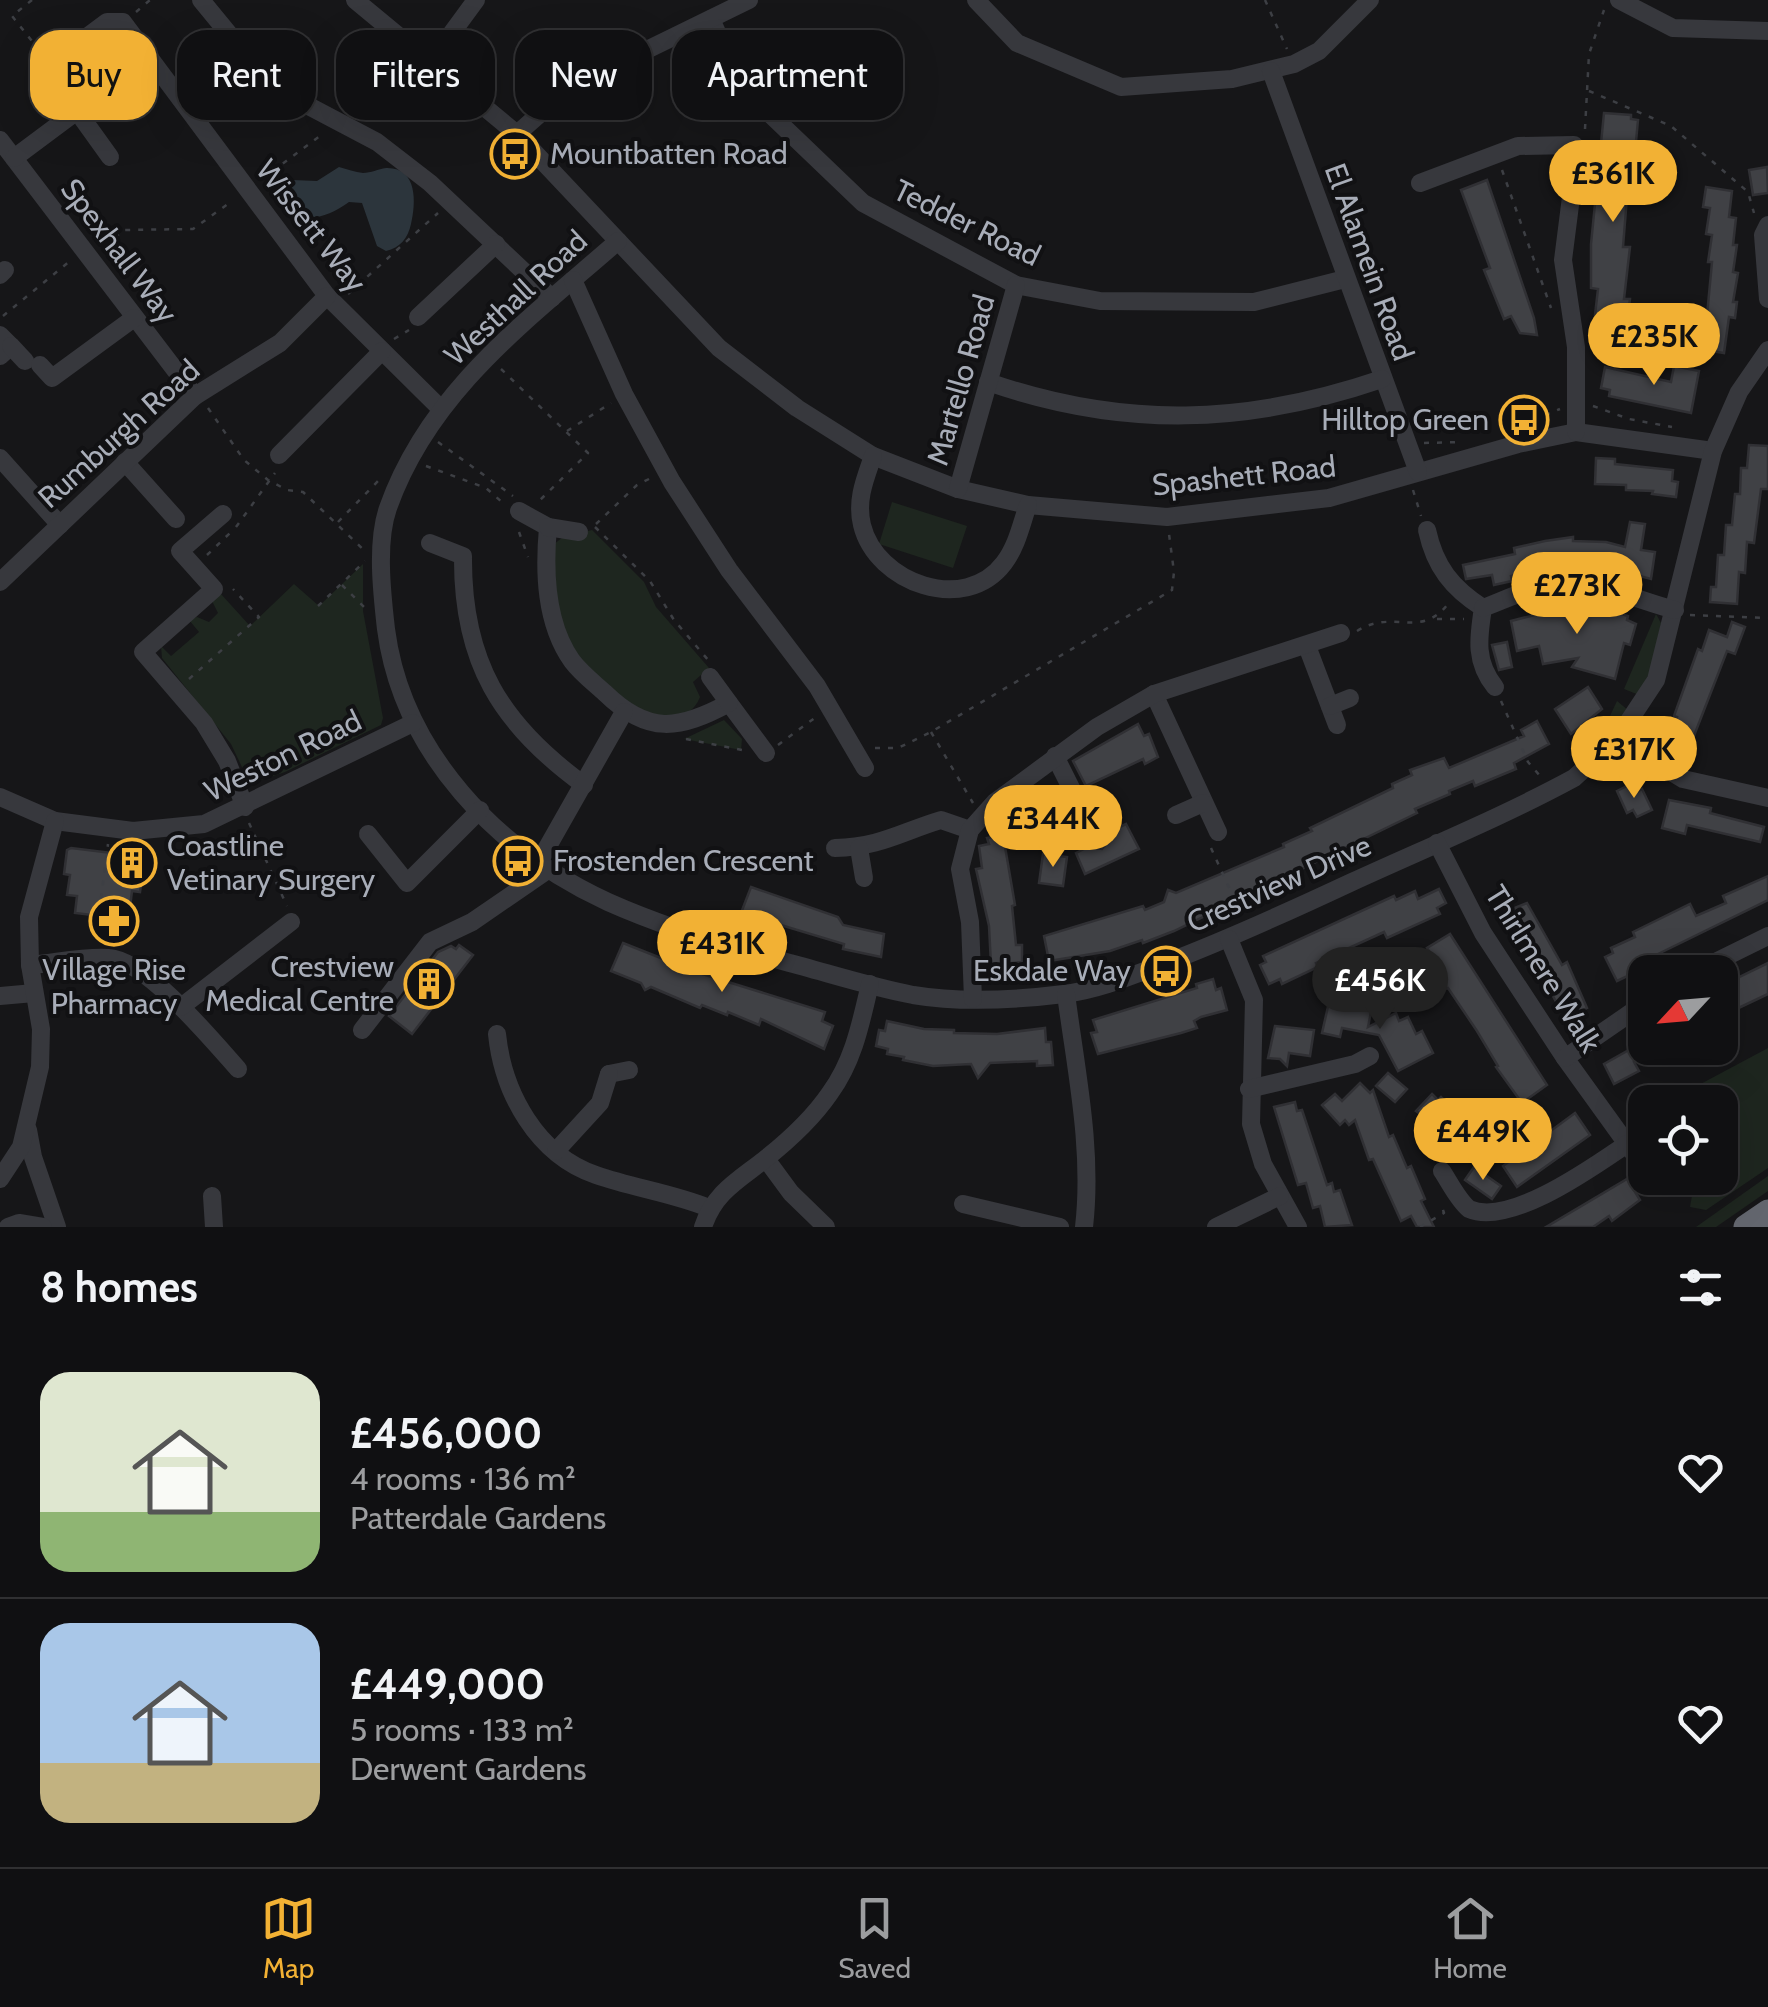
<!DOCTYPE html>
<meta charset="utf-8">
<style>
body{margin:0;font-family:Cabin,sans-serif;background:#19191b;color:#f1f3f6;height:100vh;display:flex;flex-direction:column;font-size:38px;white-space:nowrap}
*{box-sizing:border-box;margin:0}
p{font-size:32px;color:#9c9d9f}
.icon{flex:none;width:55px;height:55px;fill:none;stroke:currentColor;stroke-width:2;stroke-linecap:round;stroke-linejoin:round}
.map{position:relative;height:1227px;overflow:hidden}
.details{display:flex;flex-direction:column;background:#101012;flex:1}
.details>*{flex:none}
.guide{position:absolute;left:30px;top:30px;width:1000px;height:90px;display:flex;gap:20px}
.needle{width:65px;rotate:244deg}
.buttons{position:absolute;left:1628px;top:955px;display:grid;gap:20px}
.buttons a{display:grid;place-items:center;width:110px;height:110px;border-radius:20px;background:#101012;box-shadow:0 10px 40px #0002,0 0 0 2px #303032;font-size:50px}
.price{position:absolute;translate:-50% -85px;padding:0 22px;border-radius:35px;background:#f2b134;color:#111;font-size:32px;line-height:65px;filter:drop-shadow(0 2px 5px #0008)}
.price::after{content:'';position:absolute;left:50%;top:60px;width:30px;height:22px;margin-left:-15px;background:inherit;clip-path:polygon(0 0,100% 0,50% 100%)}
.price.on{background:#222;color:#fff}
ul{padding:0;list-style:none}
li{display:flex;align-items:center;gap:30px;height:250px;padding:0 40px}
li+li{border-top:2px solid #303032}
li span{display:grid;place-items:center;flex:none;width:280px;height:200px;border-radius:30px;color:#555}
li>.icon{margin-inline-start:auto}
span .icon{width:120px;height:120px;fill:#fffc;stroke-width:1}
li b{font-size:42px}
h2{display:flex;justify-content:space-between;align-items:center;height:120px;padding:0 40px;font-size:42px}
.tag{padding:0 35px;border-radius:30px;background:#101012;box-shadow:0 10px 40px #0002,0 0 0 2px #303032;font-size:35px;line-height:90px}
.tag.on{background:#f2b134;color:#111}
.tab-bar{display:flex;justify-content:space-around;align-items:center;height:140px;border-top:2px solid #303032;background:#101012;font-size:28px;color:#9c9d9f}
.tab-bar a{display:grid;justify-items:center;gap:5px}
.tab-bar .on{color:#f2b134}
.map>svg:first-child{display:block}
.green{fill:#1e261f}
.water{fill:#2c353c}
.building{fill:#404145;stroke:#303034;stroke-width:2.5}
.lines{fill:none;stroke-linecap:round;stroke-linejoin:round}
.path{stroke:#3d3f44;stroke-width:2.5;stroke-dasharray:5 8;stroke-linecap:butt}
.minor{stroke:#37383d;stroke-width:18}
.highway{stroke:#63666e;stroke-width:25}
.labels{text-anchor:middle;stroke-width:8;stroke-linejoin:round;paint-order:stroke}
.poi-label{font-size:30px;fill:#a8adb8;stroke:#111113;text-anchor:start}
.street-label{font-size:30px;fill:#a8adb8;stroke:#111113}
</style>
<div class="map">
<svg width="1768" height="1227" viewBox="0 0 1768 1227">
<rect width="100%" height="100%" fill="#161618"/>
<g class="green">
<polygon points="892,502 967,526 953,568 879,544"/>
<path d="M 592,530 L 644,582 L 656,607 L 709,668 L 693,682 L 700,697 C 681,746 600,691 582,666 C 573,653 562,631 557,616 C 551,595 554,567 553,545 L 563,537 Z"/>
<polygon points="363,564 363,611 383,718 381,725 285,772 250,784 231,744 162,658 161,646 171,656 199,632 189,620 197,617 209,622 218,613 212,601 221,594 250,626 294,584 319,606"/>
<polygon points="1656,614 1661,623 1651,669 1639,695 1624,689"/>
<polygon points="1617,701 1629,711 1616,730 1581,761 1579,758 1601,735"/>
<polygon points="724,720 742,739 741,750 684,739"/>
<polygon points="1768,1048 1768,1168 1706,1210 1690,1207 1695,1178 1720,1178 1720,1102 1698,1102 1695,1087"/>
<polygon points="1768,1176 1768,1191 1716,1227 1696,1227"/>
</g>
<path class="water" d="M 339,167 C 347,169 355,172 363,173 C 371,173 378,169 386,168 C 418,167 416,203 411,224 C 408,238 400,248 386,251 L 377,246 L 362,203 L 349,202 C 327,218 302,226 281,205 L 281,193 L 292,180 L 317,181 Z"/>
<g class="building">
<polygon points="1604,113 1631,115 1631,119 1638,120 1636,142 1646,143 1645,156 1635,155 1635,161 1630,160 1623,247 1630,247 1624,299 1630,299 1624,344 1598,341 1601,316 1595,315 1598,289 1591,288 1591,244"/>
<polygon points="1767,167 1768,193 1753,195 1749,170"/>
<polygon points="1487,180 1534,318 1537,335 1520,333 1511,316 1504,319 1484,270 1490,268 1461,190"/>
<polygon points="1706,187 1732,191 1729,217 1736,218 1733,245 1737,245 1733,272 1738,273 1733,302 1737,302 1735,318 1729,317 1724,353 1698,349 1701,325 1706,326 1712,262 1708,262 1712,235 1706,234 1710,208 1703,207"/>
<polygon points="1674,366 1699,371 1691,413 1609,396 1610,390 1601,388 1605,367 1671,382"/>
<polygon points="1749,445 1768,446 1768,489 1761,489 1754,543 1747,542 1745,573 1739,572 1737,604 1710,602 1711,587 1716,587 1718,555 1724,555 1726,525 1732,525 1735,494 1740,494 1741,468 1747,468"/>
<polygon points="1596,458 1615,459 1615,464 1673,470 1672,481 1678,482 1676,497 1652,494 1653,491 1626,490 1626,485 1595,484"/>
<polygon points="1630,522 1645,524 1641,550 1655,552 1651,579 1601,566 1574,566 1574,554 1539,560 1540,566 1528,568 1529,573 1511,576 1512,581 1494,585 1492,575 1466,579 1463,565 1515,554 1514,548 1545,541 1573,537 1573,541 1606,542 1625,547"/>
<polygon points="1589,601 1588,609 1615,612 1628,616 1627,620 1636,624 1630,645 1624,643 1615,679 1572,667 1578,658 1543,664 1539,646 1517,651 1511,621"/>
<polygon points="1732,622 1745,627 1735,654 1727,651 1683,764 1662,752 1677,717 1674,716 1698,649 1702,651 1709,630 1727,637"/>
<polygon points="1507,642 1512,667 1499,670 1492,645"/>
<polygon points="1588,687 1602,709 1571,734 1555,709"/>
<polygon points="1537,721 1549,744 1514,763 1516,769 1475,786 1473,781 1449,791 1450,794 1415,809 1417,813 1174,931 1143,943 1142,940 1110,951 1049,961 1044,936 1143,906 1145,910 1164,902 1168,890 1176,893 1284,847 1283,844 1312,831 1310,828 1393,788 1392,784 1412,775 1410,770 1444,758 1449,768 1524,736 1521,730"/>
<polygon points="1138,724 1144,736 1149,734 1158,757 1145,764 1143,759 1086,786 1073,761"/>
<polygon points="1631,784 1635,793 1642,789 1652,810 1637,817 1633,810 1627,813 1617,791"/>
<polygon points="1040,790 1049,812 1031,819 1022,798"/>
<polygon points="1669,800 1711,808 1710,813 1764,827 1760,842 1687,825 1685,834 1662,828"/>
<polygon points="1126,824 1139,849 1085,874 1076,853 1088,847 1102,849 1111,837 1109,832"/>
<polygon points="1003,835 1015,905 1012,906 1016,945 1022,945 1022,962 991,965 989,926 976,869 982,868 979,846 989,844 987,838"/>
<polygon points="71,848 145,857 140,892 132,891 127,932 100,928 101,916 75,913 77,896 67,895 70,875 64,874 67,850"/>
<polygon points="1043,854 1067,857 1063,886 1039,883"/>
<polygon points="1768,876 1768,900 1656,955 1632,969 1634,973 1617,981 1605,957 1613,953 1611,948 1635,937 1633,932 1690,904 1696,916 1726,903 1723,896"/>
<polygon points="751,887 838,917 843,925 884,934 881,957 843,949 844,944 741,913"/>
<polygon points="1439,889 1446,903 1437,908 1440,914 1387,938 1384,932 1316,963 1318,967 1282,984 1280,979 1269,984 1260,965 1266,962 1263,956 1394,896 1396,900 1415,891 1418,899"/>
<polygon points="1527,903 1562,965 1567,962 1587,1008 1573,1015 1569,1007 1561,1011 1530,953 1525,955 1511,926 1506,928 1500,914"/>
<polygon points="1450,934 1547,1085 1522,1103 1496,1067 1498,1066 1477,1031 1448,988 1445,989 1427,957 1431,954 1427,948"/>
<polygon points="623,943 696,972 825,1012 822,1021 833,1026 824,1049 761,1019 759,1025 728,1012 727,1015 702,1005 700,1008 651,987 645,990 641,983 611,971"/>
<polygon points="459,945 473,955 412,1034 389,1016 438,952 451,946 456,949"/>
<polygon points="1768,963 1768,994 1728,1013 1720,999 1723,985"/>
<polygon points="1213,979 1216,990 1221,988 1227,1010 1201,1017 1194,1021 1197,1028 1181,1033 1098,1054 1091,1033 1097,1032 1093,1020 1197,988 1196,984"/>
<polygon points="1329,1002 1372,1007 1368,1027 1396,1013 1399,1021 1408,1017 1416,1034 1422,1031 1433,1053 1398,1071 1379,1035 1342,1028 1340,1037 1322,1033"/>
<polygon points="887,1021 924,1029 954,1030 954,1033 997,1034 1045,1028 1046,1042 1051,1042 1053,1065 1037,1066 1037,1061 990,1063 978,1078 971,1064 933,1066 903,1060 904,1057 887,1054 888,1049 876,1046 879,1030 885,1031"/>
<polygon points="1275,1026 1314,1030 1310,1056 1289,1053 1287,1066 1280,1059 1268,1058"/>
<polygon points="1645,1041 1645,1056 1634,1062 1639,1071 1614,1084 1604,1064"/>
<polygon points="1388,1073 1407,1089 1395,1102 1376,1086"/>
<polygon points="1360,1083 1370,1093 1373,1090 1389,1137 1393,1135 1407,1168 1411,1166 1425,1199 1421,1201 1434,1227 1417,1227 1411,1216 1401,1221 1373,1159 1369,1160 1355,1120 1349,1125 1345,1120 1340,1125 1322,1105 1335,1094 1342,1101"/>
<polygon points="1432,1094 1438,1100 1441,1097 1453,1109 1458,1105 1480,1135 1456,1155 1434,1127 1430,1131 1419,1120 1423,1116 1416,1111"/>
<polygon points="1295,1102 1297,1111 1302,1110 1327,1185 1332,1183 1334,1192 1340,1190 1352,1225 1325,1227 1320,1206 1313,1208 1306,1183 1298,1185 1274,1107"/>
<polygon points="1575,1113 1590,1135 1517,1187 1503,1166"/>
<polygon points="1474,1167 1501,1186 1492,1199 1465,1180"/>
<polygon points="1627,1179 1640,1200 1612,1221 1609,1216 1593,1227 1546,1227"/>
</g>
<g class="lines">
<g class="path">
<polyline points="32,0 12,16 47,60"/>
<polyline points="1265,0 1287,49"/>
<polyline points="136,12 150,0"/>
<polyline points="55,70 73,96"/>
<polyline points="1589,91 1671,126 1748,192 1754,213"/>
<polyline points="1585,129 1589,54 1604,10"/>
<polyline points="1502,170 1551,308"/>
<polyline points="262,179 324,133"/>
<polyline points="104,245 125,230 193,229 232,201"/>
<polyline points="348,294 438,213"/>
<polyline points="3,316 70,261"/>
<polyline points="394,339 409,330"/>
<polyline points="501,369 588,453 537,503"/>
<polyline points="1593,406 1629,419 1672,427"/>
<polyline points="208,408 244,460 268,480 287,490 303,492 365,551"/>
<polyline points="1521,425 1560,409"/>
<polyline points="567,431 611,403"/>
<polyline points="438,442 513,496"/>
<polyline points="1424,443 1461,442"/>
<polyline points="426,466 486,488 503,503"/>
<polyline points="1413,490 1421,516"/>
<polyline points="338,522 382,477"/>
<polyline points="596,524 637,485 651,478"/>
<polyline points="236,527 275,473"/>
<polyline points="595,527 650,581 674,620 709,661"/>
<polyline points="519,532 528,557"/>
<polyline points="207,555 230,533"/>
<polyline points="342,585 365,608"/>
<polyline points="318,606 365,561"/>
<polyline points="1690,615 1768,618"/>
<polyline points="1437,619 1464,619"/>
<path d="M 1357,631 C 1394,608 1419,640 1448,604"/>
<polyline points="189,679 259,617 233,589"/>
<polyline points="1501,701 1528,762 1541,777"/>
<polyline points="931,732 973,803"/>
<polyline points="686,739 742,750"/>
<polyline points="778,745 816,717"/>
<polyline points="875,748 898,748 931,732 1172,590 1174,572 1169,534"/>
<polyline points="249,823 287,906"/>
<polyline points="1211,848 1241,914"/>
<polyline points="96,937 108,844"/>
<polyline points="1420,1227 1444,1213 1442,1207"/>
</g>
<g class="minor">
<polyline points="201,0 261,73 284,93 377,142 430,183 552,298"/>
<polyline points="355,0 517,134 719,348 797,408 873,456 958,489 1028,505 1167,517 1329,498 1518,444 1576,432 1713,451"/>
<polyline points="976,0 1017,43 1121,87 1232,79 1294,64 1319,51 1370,0"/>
<polyline points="1619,0 1673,28 1768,31"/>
<polyline points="711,19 731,64 768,112 863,203 1016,285 1100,301 1254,302 1345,279"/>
<polyline points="64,54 107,22 123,22 327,296 441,409"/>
<polyline points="429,64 476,0"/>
<polyline points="1271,71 1418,472"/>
<polyline points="517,134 569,88 749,0"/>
<polyline points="0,140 195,396"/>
<polyline points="14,158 77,111 110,157"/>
<polyline points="1420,183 1518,146 1574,145 1576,158 1563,260 1576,347 1576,432"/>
<polyline points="1768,225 1763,235 1768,299"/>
<path d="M 618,241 C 528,320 430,390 388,508 C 376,542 382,594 386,629 C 402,752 497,851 608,902 C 664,927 726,946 786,962 C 828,973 871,987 913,995 C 961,1003 1016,1000 1064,994 C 1098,990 1131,976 1163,964 C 1227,940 1290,911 1352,882 C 1426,848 1502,817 1574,778 L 1617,739 L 1656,680 L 1713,451 L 1739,392 L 1768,350"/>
<polyline points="0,275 5,270"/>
<polyline points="573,280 624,394 672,482 729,570 817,686 865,768"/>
<polyline points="418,317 496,244"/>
<polyline points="0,335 11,346 0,356"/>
<polyline points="11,346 25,361"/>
<polyline points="40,365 52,378 134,318"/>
<path d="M 988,382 C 1124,429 1247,425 1382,379"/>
<polyline points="279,455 382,351"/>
<path d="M 873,456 C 865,479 856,500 862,525 C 876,583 965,615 1004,563 C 1017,546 1021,525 1028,505"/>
<polyline points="0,458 60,525"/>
<polyline points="125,462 176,519"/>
<polyline points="958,489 1016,285"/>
<path d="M 519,511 L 548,527 C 544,571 545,623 572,661 C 581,673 594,683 605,693 C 648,735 679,730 729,703 L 766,753"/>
<polyline points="223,514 180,551 214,589 143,652 204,723 227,761 245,807"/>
<polyline points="548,527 579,532"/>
<path d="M 1427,530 C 1435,567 1452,588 1483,608 C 1478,639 1475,662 1495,687"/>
<path d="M 430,543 L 463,556 C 462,661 500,724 584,785"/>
<polyline points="0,582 195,396 280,343 327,296"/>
<path d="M 1483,608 C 1507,599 1532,586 1559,584 C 1597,580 1639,601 1675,610"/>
<polyline points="1307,646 1337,725"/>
<polyline points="710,677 729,703"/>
<polyline points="1154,694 1218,832"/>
<polyline points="1330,706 1350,698"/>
<polyline points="1617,739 1683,779 1768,798"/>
<polyline points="1055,756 1096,838"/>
<polyline points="0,797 55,821 133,831 204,824 413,723"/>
<polyline points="1176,815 1203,803"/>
<polyline points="368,834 407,883 480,810"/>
<polyline points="1437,843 1483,933 1565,1058 1645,1169"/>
<path d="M 835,848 C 880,847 901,832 941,820 L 970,830"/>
<polyline points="859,848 864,878"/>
<polyline points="539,862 624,712"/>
<polyline points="1229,939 1254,1000 1251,1124 1263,1164 1298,1227"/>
<path d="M 30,965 C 55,963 84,956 109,958 C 146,960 213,1041 238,1069"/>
<polyline points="1695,972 1768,936"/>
<path d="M 1066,994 C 1076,1071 1093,1149 1084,1227"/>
<polyline points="0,996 34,993"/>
<polyline points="973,999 970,922 960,869 970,830 995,802 1097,727 1154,694 1341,633"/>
<polyline points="181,1007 291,922"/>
<polyline points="362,1030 430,942 472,922 549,869"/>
<path d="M 497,1034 C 503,1093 537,1155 596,1175 C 633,1188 672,1193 709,1208"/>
<polyline points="1565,1058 1645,1003"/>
<polyline points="609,1074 629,1070"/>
<polyline points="1249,1089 1355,1064 1370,1056"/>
<polyline points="28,1130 33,1157 57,1227"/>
<polyline points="556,1151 600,1103 609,1074"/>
<polyline points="766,1159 791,1193 826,1227"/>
<path d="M 1442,1171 C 1450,1183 1458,1200 1469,1209 C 1510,1227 1593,1167 1627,1144"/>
<polyline points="1654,1178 1664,1184 1680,1186"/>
<polyline points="0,1179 21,1147 40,1067 41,1029 30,965 29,917 55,821"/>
<polyline points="212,1196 214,1227"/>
<polyline points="963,1204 1060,1227"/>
<polyline points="8,1227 19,1223 43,1227"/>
<path d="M 703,1227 C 714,1193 737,1181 764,1160 C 788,1141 813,1118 830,1093 C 854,1060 861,1022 870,984"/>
<polyline points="1216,1227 1280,1196"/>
</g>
<polyline class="highway" points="1746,1227 1768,1212"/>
</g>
<defs>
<g id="bus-ring" transform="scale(2.5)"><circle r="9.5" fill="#111113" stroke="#f2b134" stroke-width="1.5"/><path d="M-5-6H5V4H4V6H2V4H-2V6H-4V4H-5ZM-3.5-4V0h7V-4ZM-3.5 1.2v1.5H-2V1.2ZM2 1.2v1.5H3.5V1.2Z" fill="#f2b134"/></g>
<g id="building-ring" transform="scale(2.5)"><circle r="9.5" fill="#111113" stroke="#f2b134" stroke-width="1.5"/><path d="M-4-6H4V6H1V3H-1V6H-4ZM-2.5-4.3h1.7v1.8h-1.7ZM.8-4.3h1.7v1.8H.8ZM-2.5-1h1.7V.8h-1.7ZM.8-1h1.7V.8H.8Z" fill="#f2b134"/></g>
<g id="pharmacy-ring" transform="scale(2.5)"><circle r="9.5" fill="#111113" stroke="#f2b134" stroke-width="1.5"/><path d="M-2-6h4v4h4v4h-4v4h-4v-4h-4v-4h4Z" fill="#f2b134"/></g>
</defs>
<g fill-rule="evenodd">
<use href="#bus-ring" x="515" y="154"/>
<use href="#bus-ring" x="1524" y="420"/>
<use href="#bus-ring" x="518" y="861"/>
<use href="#building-ring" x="132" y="863"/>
<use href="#pharmacy-ring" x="114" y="921"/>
<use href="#bus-ring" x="1166" y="971"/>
<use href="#building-ring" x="429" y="984"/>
</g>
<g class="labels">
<g class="poi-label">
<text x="550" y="164">Mountbatten Road</text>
<text x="1489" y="430" text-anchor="end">Hilltop Green</text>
<text x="167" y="856">Coastline<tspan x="167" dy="34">Vetinary Surgery</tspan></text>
<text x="553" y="871">Frostenden Crescent</text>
<text x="394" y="977" text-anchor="end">Crestview<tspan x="394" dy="34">Medical Centre</tspan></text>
<text x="114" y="980" text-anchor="middle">Village Rise<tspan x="114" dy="34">Pharmacy</tspan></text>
<text x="1131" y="981" text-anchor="end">Eskdale Way</text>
</g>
<g class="street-label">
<text transform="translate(967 223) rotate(26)" y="10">Tedder Road</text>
<text transform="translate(311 226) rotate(52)" y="10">Wissett Way</text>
<text transform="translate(119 251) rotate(53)" y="10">Spexhall Way</text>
<text transform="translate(1369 262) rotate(70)" y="10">El Alamein Road</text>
<text transform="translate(516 298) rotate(-43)" y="10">Westhall Road</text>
<text transform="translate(961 380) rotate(-74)" y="10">Martello Road</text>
<text transform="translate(119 434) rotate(-42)" y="10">Rumburgh Road</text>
<text transform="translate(1244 476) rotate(-6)" y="10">Spashett Road</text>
<text transform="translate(283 756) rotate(-26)" y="10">Weston Road</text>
<text transform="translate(1279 884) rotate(-24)" y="10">Crestview Drive</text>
<text transform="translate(1543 969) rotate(58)" y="10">Thirlmere Walk</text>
</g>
</g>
</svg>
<div class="buttons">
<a><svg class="needle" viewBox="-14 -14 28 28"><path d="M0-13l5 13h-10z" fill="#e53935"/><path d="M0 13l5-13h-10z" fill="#9c9d9f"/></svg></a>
<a><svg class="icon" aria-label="locate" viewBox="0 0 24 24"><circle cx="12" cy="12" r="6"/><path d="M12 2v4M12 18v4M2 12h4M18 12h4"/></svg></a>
</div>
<b class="price" style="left:1613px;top:225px">£361K</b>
<b class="price" style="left:1654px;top:388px">£235K</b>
<b class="price" style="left:1577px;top:637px">£273K</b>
<b class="price" style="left:1634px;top:801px">£317K</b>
<b class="price" style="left:1053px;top:870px">£344K</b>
<b class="price" style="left:722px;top:995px">£431K</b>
<b class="price on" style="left:1380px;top:1032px">£456K</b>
<b class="price" style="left:1483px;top:1183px">£449K</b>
<div class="guide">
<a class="tag on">Buy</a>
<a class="tag">Rent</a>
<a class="tag">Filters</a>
<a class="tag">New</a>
<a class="tag">Apartment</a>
</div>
</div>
<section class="details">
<h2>8 homes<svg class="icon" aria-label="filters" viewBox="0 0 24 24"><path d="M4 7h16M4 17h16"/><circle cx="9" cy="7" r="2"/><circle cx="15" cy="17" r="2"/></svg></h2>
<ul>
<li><span style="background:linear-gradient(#dfe7d0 70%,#8fb573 0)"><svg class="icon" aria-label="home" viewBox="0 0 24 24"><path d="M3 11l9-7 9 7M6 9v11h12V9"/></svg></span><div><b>£456,000</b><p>4 rooms · 136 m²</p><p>Patterdale Gardens</p></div><svg class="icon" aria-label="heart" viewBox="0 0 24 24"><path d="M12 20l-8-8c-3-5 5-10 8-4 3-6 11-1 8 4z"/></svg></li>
<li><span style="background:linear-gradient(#a9c7e8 70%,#c2b280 0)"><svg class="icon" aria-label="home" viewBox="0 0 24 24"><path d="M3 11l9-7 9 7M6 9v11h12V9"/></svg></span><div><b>£449,000</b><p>5 rooms · 133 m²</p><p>Derwent Gardens</p></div><svg class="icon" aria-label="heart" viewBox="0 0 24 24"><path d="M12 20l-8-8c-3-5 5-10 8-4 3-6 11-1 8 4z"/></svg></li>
</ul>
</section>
<nav class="tab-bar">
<a class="on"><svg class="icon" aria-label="map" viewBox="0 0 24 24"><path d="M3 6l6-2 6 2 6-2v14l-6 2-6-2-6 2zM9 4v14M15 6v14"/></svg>Map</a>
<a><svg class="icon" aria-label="saved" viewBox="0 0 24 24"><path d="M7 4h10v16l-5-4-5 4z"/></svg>Saved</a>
<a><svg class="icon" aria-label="home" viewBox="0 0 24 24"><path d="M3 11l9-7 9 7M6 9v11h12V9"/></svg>Home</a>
</nav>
